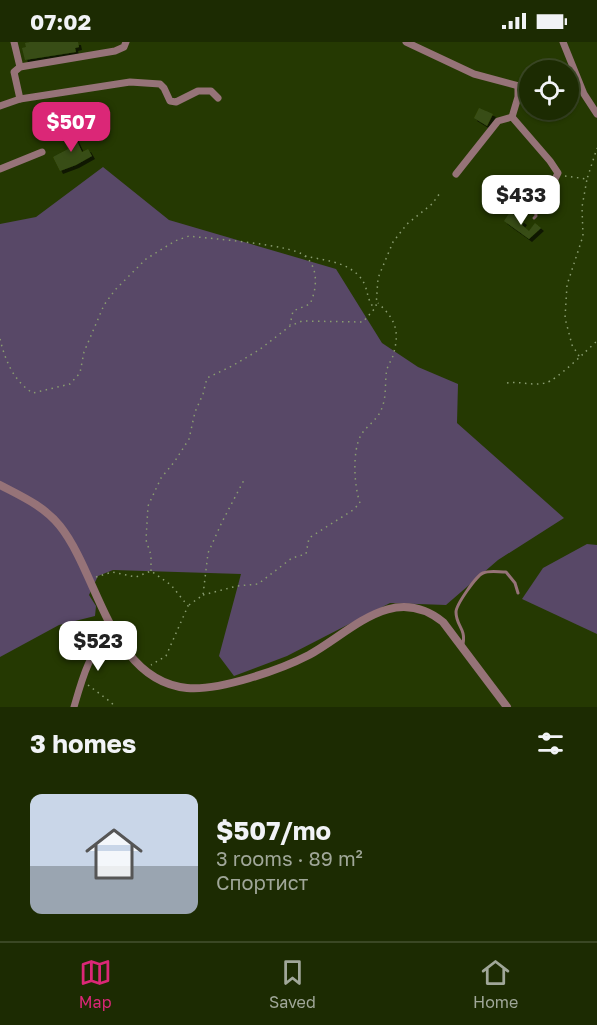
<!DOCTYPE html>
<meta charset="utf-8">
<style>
body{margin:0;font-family:"Golos Text",sans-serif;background:#25330c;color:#f1f3f6;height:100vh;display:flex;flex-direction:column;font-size:22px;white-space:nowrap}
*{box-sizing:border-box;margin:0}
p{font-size:20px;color:#a0a799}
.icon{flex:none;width:33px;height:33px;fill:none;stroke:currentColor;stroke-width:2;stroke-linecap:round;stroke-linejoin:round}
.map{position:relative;height:665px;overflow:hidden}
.details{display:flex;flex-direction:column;background:#1c2b02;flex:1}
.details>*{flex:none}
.tools{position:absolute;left:519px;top:18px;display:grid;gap:12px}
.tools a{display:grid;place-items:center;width:60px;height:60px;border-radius:50%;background:#1c2b02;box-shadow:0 2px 4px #0004,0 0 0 2px #3a4724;font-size:30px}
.price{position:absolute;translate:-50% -51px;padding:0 14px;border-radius:12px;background:#fff;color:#222;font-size:20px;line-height:39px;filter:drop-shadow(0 2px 3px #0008)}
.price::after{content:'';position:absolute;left:50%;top:36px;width:18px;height:14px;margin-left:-9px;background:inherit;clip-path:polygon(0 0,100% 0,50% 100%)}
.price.on{background:#db2777;color:#fff}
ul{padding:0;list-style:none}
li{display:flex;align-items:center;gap:18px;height:150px;padding:0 30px}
li span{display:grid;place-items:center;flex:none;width:168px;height:120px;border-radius:12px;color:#555}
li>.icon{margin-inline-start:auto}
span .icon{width:72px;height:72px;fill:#fffc;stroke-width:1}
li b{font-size:26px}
h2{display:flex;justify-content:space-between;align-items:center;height:72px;padding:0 30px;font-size:26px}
.status{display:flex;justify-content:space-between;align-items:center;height:42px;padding:0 30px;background:#1c2b02;direction:ltr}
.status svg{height:16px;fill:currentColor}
.tabs{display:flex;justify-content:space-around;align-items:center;height:84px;border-top:2px solid #3a4724;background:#1c2b02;font-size:16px;color:#a0a799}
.tabs a{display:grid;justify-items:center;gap:3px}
.tabs .on{color:#db2777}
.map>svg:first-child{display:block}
.green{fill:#584867}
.building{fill:#384e16;filter:url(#shadow)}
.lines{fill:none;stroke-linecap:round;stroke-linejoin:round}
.path{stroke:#899c70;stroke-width:1.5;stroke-dasharray:1.5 4.5;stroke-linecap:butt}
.service{stroke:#967378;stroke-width:3}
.minor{stroke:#967378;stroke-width:7}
.tertiary{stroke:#967378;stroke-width:8}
</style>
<div class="status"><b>07:02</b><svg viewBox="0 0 49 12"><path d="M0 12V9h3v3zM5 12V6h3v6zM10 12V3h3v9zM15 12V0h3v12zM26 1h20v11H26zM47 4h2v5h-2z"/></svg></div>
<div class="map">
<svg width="597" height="665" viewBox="0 0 597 665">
<defs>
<filter id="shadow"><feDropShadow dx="3" dy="3" stdDeviation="0" flood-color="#0009"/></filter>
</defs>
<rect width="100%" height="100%" fill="#253902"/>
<g class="green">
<polygon points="103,125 169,178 336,227 382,301 418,325 458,342 457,381 564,476 498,518 446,563 390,561 287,614 234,634 219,614 241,532 113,528 98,534 89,553 96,564 95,574 59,583 0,615 0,182 36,175"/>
<polygon points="587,502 597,503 597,592 522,557 543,526"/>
</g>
<g class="building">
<polygon points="30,0 78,0 79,5 75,6 76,10 25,18 22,6 26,5 25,1"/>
<polygon points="479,66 493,72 487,84 474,76"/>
<polygon points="72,88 82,110 88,107 92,114 76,123 60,129 53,115 68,107 62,94"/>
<polygon points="510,170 524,180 522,183 529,189 535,181 541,186 529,197 504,179"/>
</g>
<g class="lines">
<g class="path">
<polyline points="565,134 587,137 597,106"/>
<path d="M 305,214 C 327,219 354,220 365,243 C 368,252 368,259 374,266"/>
<path d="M 0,297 C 5,318 14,340 33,351 L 70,342 L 80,331 L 84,310 L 104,263 L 115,248 L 146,217 L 175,199 L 189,194 C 211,197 291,202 305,214 C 319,226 317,247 310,262 L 293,269 L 290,283"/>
<polyline points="579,314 572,303 565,276 567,243 583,194 582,165 587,137"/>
<path d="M 507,341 C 520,339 532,344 545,341 C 556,339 587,308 597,299"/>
<polyline points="151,529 151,513 146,498 148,464 161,436 175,419 189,397 195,370 203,352 207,336 232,324 259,308 290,284 302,279 363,280 376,265 378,236 393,200 407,182 432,162 440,151"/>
<polyline points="96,535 112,530 136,535 151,529 171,543 188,564 166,614 151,623"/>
<path d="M 203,553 L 237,544 L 258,542 L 292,516 L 306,512 L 309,496 L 353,468 L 360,461 C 354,444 352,409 361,393 C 366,385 374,380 379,372 C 388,357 384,341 387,327 C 389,321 393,316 394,310 C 400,287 394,276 378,261"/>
<polyline points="189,563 203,553 208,511 222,480 244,438"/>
<polyline points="88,643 112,661 114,665"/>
</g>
<g class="service">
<polyline points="534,176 536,174 535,161 539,150"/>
<path d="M 463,602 C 466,586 456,584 456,570 C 456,563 476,534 483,531 C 490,528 498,530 506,530 L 515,541 L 518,551"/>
</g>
<g class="minor">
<polyline points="14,0 20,25"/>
<polyline points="406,0 474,32 530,47"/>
<polyline points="563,0 584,52 597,72"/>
<polyline points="568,45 579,43"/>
<polyline points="20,57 14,30 20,25 115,9 124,5 126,0"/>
<polyline points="0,64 20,57 130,40 160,42 164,46 170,59 176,60 198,49 211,49 218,56"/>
<polyline points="512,75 550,119 558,131 554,139 539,149"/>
<polyline points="512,75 518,55 518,44"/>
<polyline points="0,127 42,110"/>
<polyline points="456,132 498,79 512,75"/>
<path d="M 74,665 C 82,637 90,607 113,587"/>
</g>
<path class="tertiary" d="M 0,443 C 21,454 44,464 60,484 C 99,533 110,638 187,646 C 219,649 280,628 309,613 C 351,590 393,540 443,580 L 507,665"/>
</g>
</svg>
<div class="tools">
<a><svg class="icon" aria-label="locate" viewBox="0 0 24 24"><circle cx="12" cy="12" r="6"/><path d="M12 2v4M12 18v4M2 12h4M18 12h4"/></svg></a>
</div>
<b class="price on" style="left:71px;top:111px">$507</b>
<b class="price" style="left:521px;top:184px">$433</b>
<b class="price" style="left:98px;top:630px">$523</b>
</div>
<section class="details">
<h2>3 homes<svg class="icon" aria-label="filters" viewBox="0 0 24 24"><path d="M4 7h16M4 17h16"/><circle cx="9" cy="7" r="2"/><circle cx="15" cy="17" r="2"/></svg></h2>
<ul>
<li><span style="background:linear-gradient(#c9d6e8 60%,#9aa5b1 0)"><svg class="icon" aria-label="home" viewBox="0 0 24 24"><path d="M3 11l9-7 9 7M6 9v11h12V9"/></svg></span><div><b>$507/mo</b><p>3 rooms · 89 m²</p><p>Спортист</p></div></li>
</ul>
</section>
<nav class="tabs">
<a class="on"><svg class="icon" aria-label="map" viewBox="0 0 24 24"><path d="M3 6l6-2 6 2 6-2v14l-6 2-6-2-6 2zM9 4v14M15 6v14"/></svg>Map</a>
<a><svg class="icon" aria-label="saved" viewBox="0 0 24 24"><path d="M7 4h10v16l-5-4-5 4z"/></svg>Saved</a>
<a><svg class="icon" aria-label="home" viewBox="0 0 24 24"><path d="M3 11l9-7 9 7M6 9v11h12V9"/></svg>Home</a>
</nav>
